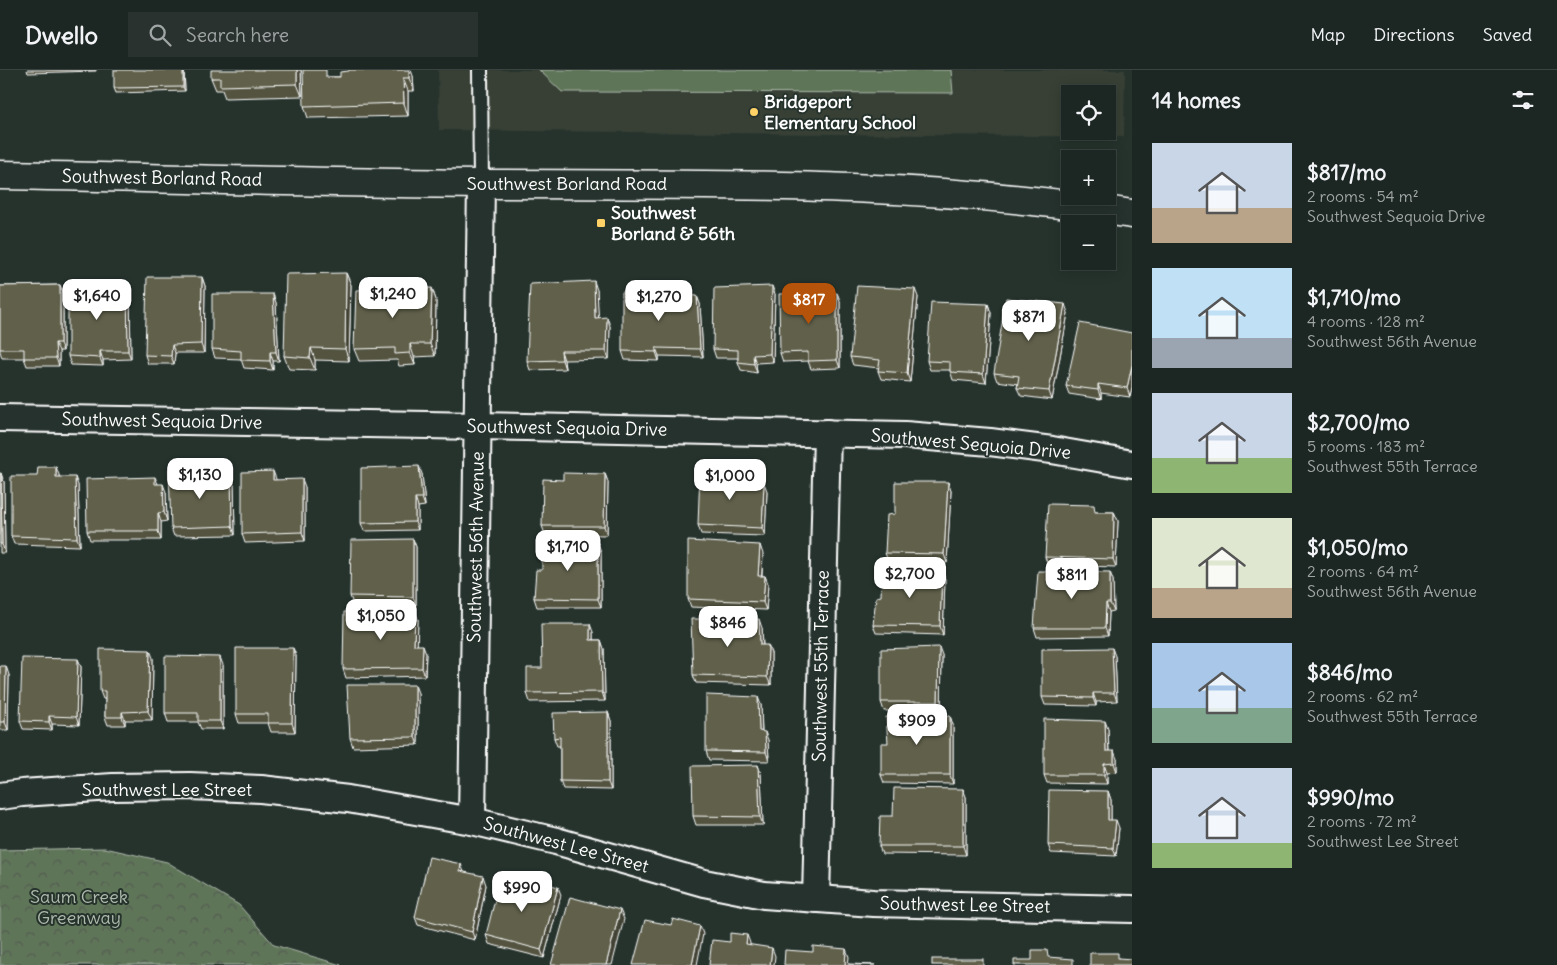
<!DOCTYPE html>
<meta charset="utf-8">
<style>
body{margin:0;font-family:Delius,sans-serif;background:#29322f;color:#f1f3f6;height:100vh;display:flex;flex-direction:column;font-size:19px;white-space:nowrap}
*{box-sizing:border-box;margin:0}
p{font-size:16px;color:#a0a5a5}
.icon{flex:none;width:28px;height:28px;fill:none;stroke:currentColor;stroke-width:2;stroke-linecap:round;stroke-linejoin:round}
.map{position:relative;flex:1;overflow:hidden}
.details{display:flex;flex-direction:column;background:#1c2622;width:425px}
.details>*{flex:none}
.controls{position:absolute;left:1061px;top:15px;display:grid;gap:10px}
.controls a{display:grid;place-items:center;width:55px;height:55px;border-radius:0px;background:#1c2622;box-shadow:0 2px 12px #0003,0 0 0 1px #3a4340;font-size:25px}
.price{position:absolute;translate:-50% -42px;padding:0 11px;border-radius:10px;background:#fff;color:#222;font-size:16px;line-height:32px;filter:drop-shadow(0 1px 2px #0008)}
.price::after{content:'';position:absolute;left:50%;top:30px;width:15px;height:11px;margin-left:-8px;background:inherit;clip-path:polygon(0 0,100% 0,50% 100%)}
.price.current{background:#b45309;color:#fff}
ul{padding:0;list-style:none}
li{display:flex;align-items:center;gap:15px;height:125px;padding:0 20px}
li span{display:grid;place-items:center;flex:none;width:140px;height:100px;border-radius:0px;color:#555}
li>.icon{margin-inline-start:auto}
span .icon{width:60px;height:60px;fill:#fffc;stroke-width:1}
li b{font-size:21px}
h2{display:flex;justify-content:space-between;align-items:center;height:60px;padding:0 20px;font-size:21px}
header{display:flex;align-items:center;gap:30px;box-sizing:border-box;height:70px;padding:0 25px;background:#1c2622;border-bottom:1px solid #3a4340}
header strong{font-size:24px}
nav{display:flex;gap:28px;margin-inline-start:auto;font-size:18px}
.search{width:350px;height:45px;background:#29322f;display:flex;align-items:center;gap:12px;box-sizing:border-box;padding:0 18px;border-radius:0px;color:#a0a5a5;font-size:19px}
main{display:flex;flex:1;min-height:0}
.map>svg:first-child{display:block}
.built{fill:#374036;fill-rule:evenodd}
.forest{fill:url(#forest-crowns);stroke:#aebaac}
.park{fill:#5e7458;stroke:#aebaac}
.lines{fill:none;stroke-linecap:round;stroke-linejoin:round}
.service-casing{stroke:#fff;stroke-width:18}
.minor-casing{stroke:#fff;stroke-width:30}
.secondary-casing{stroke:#fff;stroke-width:31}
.service{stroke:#26332d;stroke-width:14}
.minor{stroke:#26332d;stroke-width:26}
.secondary{stroke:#26332d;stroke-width:28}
.wall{fill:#535340;stroke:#fff}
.shaded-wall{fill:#434334;stroke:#fff}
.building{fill:#60604b;stroke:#fff}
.poi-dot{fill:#ffd166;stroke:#26332d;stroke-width:2}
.labels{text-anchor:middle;stroke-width:4;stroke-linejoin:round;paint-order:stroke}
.poi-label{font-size:18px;font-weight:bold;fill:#fff;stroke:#26332d;text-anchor:start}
.street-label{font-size:18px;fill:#fff;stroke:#26332d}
.park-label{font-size:18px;fill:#aebaac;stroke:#26332d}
</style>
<header>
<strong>Dwello</strong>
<div class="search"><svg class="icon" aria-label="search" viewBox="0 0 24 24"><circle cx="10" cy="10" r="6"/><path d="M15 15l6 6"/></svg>Search here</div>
<nav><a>Map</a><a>Directions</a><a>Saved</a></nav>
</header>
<main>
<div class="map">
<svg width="1132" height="895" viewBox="0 0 1132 895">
<defs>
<pattern id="forest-crowns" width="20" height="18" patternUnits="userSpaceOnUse" patternTransform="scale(1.25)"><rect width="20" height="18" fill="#5e7458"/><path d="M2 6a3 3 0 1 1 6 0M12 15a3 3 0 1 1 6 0" fill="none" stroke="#535c51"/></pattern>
</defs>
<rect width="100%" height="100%" fill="#26332d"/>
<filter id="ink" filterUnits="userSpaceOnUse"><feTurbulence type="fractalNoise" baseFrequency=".02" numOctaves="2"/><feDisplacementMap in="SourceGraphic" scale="10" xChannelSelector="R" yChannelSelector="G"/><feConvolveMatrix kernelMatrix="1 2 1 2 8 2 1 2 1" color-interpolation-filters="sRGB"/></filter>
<g filter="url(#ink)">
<path class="built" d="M 438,0 L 1125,0 L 1124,67 L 439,60 ZM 1070,24 L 1108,24 L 1108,61 L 1070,61 Z"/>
<polygon class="forest" points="105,778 167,792 239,835 274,875 341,895 0,895 0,780"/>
<polygon class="park" points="539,0 951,0 953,23 562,22"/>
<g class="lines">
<g class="service-casing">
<polyline id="service" points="480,0 481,114"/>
</g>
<g class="minor-casing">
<g id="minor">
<polyline points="0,348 427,355 905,365 990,372 1052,380 1132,394"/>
<polyline points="0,726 22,723 113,717 190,716 261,719 348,729 472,751 556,771 704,813 764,825 873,833 1132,839"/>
<polyline points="472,751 481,114"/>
<polyline points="816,829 827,363"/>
</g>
</g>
<g class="secondary-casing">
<path id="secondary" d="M 0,105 C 161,108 323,113 484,114 C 700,115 918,110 1132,144"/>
</g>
<use href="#service" class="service"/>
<use href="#minor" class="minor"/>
<use href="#secondary" class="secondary"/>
</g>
<g class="wall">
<polygon points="27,0 96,0 96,1 28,3"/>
<polygon points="184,0 185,21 116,23 114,18"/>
<polygon points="301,0 302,26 225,28 222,20 216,20 211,8"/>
<polygon points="413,6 414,21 408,21 408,46 308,48 304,36 329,7"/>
<polygon points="346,203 351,215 349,291 315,290 315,300 289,299 284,286"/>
<polygon points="202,207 205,216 204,283 175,283 174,294 148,294 145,285"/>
<polygon points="60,215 63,223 63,281 59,281 59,296 27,296 24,288 2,288 0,281 0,216"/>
<polygon points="432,218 436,230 435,286 414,287 415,295 399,296 397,290 359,291 354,279"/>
<polygon points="597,220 598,248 610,256 609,289 564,290 565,299 530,300 527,291"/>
<polygon points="837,223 840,231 840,298 811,299 808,291 783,292 780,283"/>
<polygon points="273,224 276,233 279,291 273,291 273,300 244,298 241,289 215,288 212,279"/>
<polygon points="775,224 773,292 756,293 757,303 741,300 738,292 738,288 716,288 713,279"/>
<polygon points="697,226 700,234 703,287 659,286 659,291 625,290 622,281"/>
<polygon points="130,227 131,289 103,290 103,296 71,295 68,286"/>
<polygon points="918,227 910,312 881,309 878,301 879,298 853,295 850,287"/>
<polygon points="988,234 991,243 986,313 953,310 950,300 930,300 927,291"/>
<polygon points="1068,243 1052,330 1021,326 1017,318 1018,314 997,311 994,303"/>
<polygon points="1132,263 1132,318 1130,327 1101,323 1101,329 1069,324 1066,316"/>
<polygon points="0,403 4,412 5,483 0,483"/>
<polygon points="422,404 425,436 418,437 418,460 364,461 361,453"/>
<polygon points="605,404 608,412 607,465 545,464 542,456 563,410"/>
<polygon points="59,405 59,407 78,415 80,476 14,474 11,466"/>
<polygon points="155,407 158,414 166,422 167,451 161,452 161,470 90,470 87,461"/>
<polygon points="204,407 234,415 235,465 174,466 171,458"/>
<polygon points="276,410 305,417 305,471 245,473 242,464"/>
<polygon points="744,412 767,421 765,466 701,464 698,455"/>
<polygon points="948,412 951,421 947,493 888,491 885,483 895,444"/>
<polygon points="1096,442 1114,442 1118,451 1116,497 1048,495 1045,487"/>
<polygon points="413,469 416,477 416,535 353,534 350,526"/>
<polygon points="598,473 601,482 601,537 537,537 534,528 542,500"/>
<polygon points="763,484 762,506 765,506 768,514 766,540 691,537 688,529"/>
<polygon points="942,500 945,509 943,565 876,563 873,555"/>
<polygon points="1113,510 1114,541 1109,542 1108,566 1037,567 1034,558"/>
<polygon points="418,549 417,575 426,583 425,606 346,608 343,599"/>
<polygon points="762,558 763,575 771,583 771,615 696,613 693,605"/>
<polygon points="593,562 593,570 601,570 604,579 605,631 530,632 527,623 542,598"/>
<polygon points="293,578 296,586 295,662 271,662 268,653 239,653 236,644"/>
<polygon points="942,585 941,640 884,641 881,632"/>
<polygon points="1115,586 1117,631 1096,632 1096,636 1045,635 1042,627"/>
<polygon points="153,588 152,650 125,650 125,655 108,655 105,647 105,629 103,629 100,621"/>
<polygon points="78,589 81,597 79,655 52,654 52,660 23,659 20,651"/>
<polygon points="223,595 223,659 201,659 198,652 168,652 165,643"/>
<polygon points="0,596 9,605 8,660 0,660"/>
<polygon points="418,623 418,675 353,677 350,668"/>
<polygon points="761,635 762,662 768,670 769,691 709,690 706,681"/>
<polygon points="608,642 611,651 611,720 563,719 560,711 560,676 557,676 554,668"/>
<polygon points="950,646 953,655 953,714 884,713 881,705 888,673"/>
<polygon points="1108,659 1109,681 1117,689 1117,702 1107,703 1107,714 1047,713 1044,705"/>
<polygon points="758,695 761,704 763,755 696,755 693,746"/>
<polygon points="963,719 966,727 966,785 882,784 879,776 893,746"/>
<polygon points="1108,721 1111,730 1111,750 1119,758 1116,786 1051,783 1048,775"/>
<polygon points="464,802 486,815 475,870 418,855 415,847"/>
<polygon points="561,825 544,888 489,874 486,865"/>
</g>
<g class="shaded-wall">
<polygon points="183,0 184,0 185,21 183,17"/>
<polygon points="297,0 301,0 302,26 297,14"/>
<polygon points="409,0 411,0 413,6 414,21 409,8"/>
<polygon points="403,8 408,21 408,46 404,33"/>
<polygon points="346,203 351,215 349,291 345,279"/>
<polygon points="202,207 205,216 204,283 201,274"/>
<polygon points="594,211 597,220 599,256 595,248"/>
<polygon points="60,215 63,223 63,281 60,273"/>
<polygon points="772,216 775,224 773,292 770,284"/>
<polygon points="127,218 130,227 131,289 128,281"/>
<polygon points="432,218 436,230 435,286 430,274"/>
<polygon points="915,219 918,227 910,312 907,303"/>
<polygon points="837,223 840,231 840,298 837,290"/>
<polygon points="273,224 276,233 279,291 276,282"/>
<polygon points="697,226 700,234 703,287 700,279"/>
<polygon points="988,234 991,243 986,313 983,304"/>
<polygon points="1065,234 1068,243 1052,330 1049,321"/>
<polygon points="607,247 610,256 609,289 606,281"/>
<polygon points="55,273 59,281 59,296 56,288"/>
<polygon points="410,274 414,287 415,295 410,283"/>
<polygon points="172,275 175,283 174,294 171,286"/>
<polygon points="311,278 315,290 315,300 310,288"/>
<polygon points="656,278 659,286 659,291 656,282"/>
<polygon points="100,281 103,290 103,296 100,288"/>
<polygon points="561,281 564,290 565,299 562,290"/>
<polygon points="270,282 273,291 273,300 270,291"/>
<polygon points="753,285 756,293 757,303 754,294"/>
<polygon points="1132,295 1132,318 1130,327 1127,318"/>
<polygon points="1098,314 1101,323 1101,329 1098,320"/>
<polygon points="419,396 422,404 425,436 422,428"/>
<polygon points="56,397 59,405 59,416 56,407"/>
<polygon points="201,399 204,408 201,407"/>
<polygon points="273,401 276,409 276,418 273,410"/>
<polygon points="1,403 4,412 5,483 2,474"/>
<polygon points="741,403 744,412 741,412"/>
<polygon points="605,404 608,412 607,465 604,456"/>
<polygon points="231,406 234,415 235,465 232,456"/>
<polygon points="75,407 78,415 80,476 77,468"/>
<polygon points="302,409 305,417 305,471 302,462"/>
<polygon points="948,412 951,421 947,493 944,484"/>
<polygon points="764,413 767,421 765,466 762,458"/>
<polygon points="163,414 166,422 167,451 164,442"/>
<polygon points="415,428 418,437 418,460 415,452"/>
<polygon points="1114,442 1118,451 1116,497 1113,489"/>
<polygon points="158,443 161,452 161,470 158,461"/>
<polygon points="413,469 416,477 416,535 413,527"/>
<polygon points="598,473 601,482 601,537 598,529"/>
<polygon points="760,475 763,484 761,514 758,506"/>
<polygon points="942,500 945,509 943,565 940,556"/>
<polygon points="1110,502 1113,510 1114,541 1110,533"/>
<polygon points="765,506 768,514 766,540 763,532"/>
<polygon points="1106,533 1109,542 1108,566 1105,558"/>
<polygon points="415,540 418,549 417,584 414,575"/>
<polygon points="759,549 762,558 763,583 760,575"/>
<polygon points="590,554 593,562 593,579 590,570"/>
<polygon points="601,570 604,579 605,631 602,622"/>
<polygon points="423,575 426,583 425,606 422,598"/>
<polygon points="768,575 771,583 771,615 767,607"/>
<polygon points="939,577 942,585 941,640 938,632"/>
<polygon points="293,578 296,586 295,662 292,653"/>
<polygon points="1112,578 1115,586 1117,631 1114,623"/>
<polygon points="150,580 153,588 152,650 148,641"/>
<polygon points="220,587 223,595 223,659 220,651"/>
<polygon points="78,589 81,597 79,655 76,647"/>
<polygon points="6,596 9,605 8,660 5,652"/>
<polygon points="415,615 418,623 418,675 415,667"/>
<polygon points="1093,623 1096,632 1096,636 1093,628"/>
<polygon points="758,627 761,635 762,670 759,661"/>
<polygon points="122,642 125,650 125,655 122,647"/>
<polygon points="608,642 611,651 611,720 608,712"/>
<polygon points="49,646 52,654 52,660 49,652"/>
<polygon points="950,646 953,655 953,714 950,705"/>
<polygon points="1105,651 1108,659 1109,689 1106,681"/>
<polygon points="765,662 768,670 769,691 766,682"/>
<polygon points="1114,681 1117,689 1117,702 1114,693"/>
<polygon points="1104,694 1107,703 1107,714 1104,705"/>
<polygon points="758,695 761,704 763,755 760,747"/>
<polygon points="963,719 966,727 966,785 963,776"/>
<polygon points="1108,721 1111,730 1111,758 1108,750"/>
<polygon points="1116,750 1119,758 1116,786 1113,778"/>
<polygon points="461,794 464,802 460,801"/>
<polygon points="483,806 486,815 475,870 472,862"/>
<polygon points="558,817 561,825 544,888 541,880"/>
<polygon points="620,840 624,849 612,895 606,895"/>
<polygon points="700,856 703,864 697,895 692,895"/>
<polygon points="747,865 750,873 749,883 746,874"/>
<polygon points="772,878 775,886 774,895 770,895"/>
<polygon points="846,879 849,887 848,895 845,895"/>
</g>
<g class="building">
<polygon points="114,0 183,0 183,17 114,18"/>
<polygon points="211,0 297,0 297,14 220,16 220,8 211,8"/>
<polygon points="303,0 326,0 326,7 340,7 340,2 349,1 349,0 409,0 409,8 403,8 404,33 304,36"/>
<polygon points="346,203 345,279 311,278 310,288 284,286 286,204"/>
<polygon points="147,207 202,207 201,274 172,275 171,286 145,285"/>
<polygon points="594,211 595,248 607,247 606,281 561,281 562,290 527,291 530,214"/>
<polygon points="60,215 60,273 55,273 56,288 24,288 24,279 0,279 0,216"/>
<polygon points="772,216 770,284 753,285 754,294 738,292 738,280 713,279 714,218"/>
<polygon points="857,216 915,219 907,303 878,301 880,290 850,287"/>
<polygon points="68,218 127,218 128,281 100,281 100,288 68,286"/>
<polygon points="432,218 430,274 410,274 410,283 395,284 395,278 354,279 356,220"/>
<polygon points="622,222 657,222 697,226 700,279 656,278 656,282 622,281"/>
<polygon points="837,223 837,290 808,291 808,282 780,283 779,224"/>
<polygon points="212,224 273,224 276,282 270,282 270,291 241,290 241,281 212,279"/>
<polygon points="1006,228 1065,234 1049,321 1017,318 1019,306 994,303"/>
<polygon points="931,232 988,234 983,304 950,302 950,292 927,291"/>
<polygon points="1080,253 1132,263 1132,295 1127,318 1098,314 1098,320 1066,316"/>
<polygon points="419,396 422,428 415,428 415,452 361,453 361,398"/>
<polygon points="38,397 56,397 56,407 75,407 77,468 11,466 11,406 37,406"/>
<polygon points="169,399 201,399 201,407 231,406 232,456 171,458"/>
<polygon points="273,401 273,410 302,409 302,462 242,464 242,402"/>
<polygon points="700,401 741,403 741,412 764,413 762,458 698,455"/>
<polygon points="0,403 1,403 2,474 0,474"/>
<polygon points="563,403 605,404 604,456 542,456 543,409 563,410"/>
<polygon points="155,407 155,414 163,414 164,442 158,443 158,461 87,461 86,409"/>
<polygon points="895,412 948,412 944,484 885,483 887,445 895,444"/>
<polygon points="1048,434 1094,435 1095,442 1114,442 1113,489 1045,487"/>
<polygon points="413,469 413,527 350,526 351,470"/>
<polygon points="688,471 760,475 758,506 765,506 763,532 688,529"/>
<polygon points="542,473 598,473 598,529 534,528 536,500 542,500"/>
<polygon points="942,500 940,556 873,555 876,527 881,526 882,501"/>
<polygon points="1038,501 1110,502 1110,533 1106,533 1105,558 1034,558"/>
<polygon points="415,540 414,575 423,575 422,598 343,599 344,542"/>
<polygon points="691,549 759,549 760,575 768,575 767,607 693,605"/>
<polygon points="541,554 590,554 590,570 601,570 602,622 527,623 527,598 542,598"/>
<polygon points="939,577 938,632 881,632 881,579"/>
<polygon points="236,578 293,578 292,653 268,653 268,644 236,644"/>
<polygon points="1112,578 1114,623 1093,623 1093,628 1042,627 1042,579"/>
<polygon points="100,579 150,580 148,641 122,642 122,647 105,647 105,621 100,621"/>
<polygon points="165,586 220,587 220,651 198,651 198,643 165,643"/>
<polygon points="22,588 78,589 76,647 49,646 49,652 20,651"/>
<polygon points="0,596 6,596 5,652 0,652"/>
<polygon points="347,615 415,615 415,667 350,668"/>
<polygon points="706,625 758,627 759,661 765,662 766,682 706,681"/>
<polygon points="608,642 608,712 560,711 560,667 554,668 553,643"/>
<polygon points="950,646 950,705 881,705 881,673 888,673 886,647"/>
<polygon points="1044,649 1105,651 1106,681 1114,681 1114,693 1104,694 1104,705 1044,705"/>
<polygon points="758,695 760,747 693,746 692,696"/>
<polygon points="894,718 963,719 963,776 879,776 880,746 893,746"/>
<polygon points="1049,720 1108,721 1108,750 1116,750 1113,778 1048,775"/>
<polygon points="429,787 461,794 460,801 483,806 472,862 415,847"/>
<polygon points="530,809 558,817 541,880 486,865 500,810 528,817"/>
<polygon points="570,827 620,840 606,895 551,895"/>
<polygon points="673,849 700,856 692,895 633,895 645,850 671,855"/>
<polygon points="730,863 747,865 746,874 772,878 770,895 709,895 712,870 730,872"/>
<polygon points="813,876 846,879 845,895 784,895 785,880 813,882"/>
<polygon points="1032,880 1047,880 1048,887 1073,889 1073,895 1014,895 1014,890 1032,890"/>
<polygon points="1090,883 1118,883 1118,888 1132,889 1132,895 1090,895"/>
<rect x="932" y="889" width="51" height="6"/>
<polygon points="849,894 875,895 849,895"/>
</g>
</g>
<g class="poi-dot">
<circle cx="754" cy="42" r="5"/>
<rect x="596" y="148" width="10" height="10" rx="2.5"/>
</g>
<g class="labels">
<g class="poi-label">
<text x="764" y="38">Bridgeport<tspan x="764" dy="21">Elementary School</tspan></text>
<text x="611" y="149">Southwest<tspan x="611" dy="21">Borland &amp; 56th</tspan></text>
</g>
<g class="street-label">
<text transform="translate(162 108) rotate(1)" y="6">Southwest Borland Road</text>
<text x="567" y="120">Southwest Borland Road</text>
<text transform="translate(162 351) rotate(1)" y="6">Southwest Sequoia Drive</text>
<text transform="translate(567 358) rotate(1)" y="6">Southwest Sequoia Drive</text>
<text transform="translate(971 374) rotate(5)" y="6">Southwest Sequoia Drive</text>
<text transform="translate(476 477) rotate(-89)" y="6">Southwest 56th Avenue</text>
<text transform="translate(821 596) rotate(-89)" y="6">Southwest 55th Terrace</text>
<text x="167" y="726">Southwest Lee Street</text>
<text transform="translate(566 775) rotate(15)" y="6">Southwest Lee Street</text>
<text transform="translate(965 835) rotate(1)" y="6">Southwest Lee Street</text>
</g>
<g class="park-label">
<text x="79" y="833">Saum Creek<tspan x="79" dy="21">Greenway</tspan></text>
</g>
</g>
</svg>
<div class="controls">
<a><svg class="icon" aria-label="locate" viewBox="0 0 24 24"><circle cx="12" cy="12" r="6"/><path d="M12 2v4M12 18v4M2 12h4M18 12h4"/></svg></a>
<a>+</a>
<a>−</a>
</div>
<b class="price" style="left:393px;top:249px">$1,240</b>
<b class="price" style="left:97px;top:251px">$1,640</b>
<b class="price" style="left:659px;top:252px">$1,270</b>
<b class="price current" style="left:809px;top:255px">$817</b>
<b class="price" style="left:1029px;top:272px">$871</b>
<b class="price" style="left:200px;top:430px">$1,130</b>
<b class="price" style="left:730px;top:431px">$1,000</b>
<b class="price" style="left:568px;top:502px">$1,710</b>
<b class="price" style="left:910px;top:529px">$2,700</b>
<b class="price" style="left:1072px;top:530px">$811</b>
<b class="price" style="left:381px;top:571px">$1,050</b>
<b class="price" style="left:728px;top:578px">$846</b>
<b class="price" style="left:917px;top:676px">$909</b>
<b class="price" style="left:522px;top:843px">$990</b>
</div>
<section class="details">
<h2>14 homes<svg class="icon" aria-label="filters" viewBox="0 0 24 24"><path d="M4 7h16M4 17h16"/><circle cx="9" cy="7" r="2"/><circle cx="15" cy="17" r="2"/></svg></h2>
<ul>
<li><span style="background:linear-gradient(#c9d6e8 65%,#b9a48a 0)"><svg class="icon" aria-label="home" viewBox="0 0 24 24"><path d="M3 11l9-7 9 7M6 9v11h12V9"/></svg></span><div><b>$817/mo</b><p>2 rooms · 54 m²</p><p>Southwest Sequoia Drive</p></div></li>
<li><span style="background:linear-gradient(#bfe0f5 70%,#9aa5b1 0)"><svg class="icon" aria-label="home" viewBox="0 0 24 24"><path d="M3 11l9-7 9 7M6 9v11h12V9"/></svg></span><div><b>$1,710/mo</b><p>4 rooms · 128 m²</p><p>Southwest 56th Avenue</p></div></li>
<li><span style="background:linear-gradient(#c9d6e8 65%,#8fb573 0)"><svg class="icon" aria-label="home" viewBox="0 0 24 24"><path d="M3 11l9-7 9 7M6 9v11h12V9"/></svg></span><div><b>$2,700/mo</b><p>5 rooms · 183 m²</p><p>Southwest 55th Terrace</p></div></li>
<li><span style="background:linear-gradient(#dfe7d0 70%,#b9a48a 0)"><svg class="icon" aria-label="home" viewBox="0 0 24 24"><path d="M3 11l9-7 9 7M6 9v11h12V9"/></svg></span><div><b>$1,050/mo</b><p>2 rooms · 64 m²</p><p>Southwest 56th Avenue</p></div></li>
<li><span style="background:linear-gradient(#a9c7e8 65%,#7fa58c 0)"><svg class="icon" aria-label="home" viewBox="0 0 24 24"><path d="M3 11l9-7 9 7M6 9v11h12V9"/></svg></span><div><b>$846/mo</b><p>2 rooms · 62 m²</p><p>Southwest 55th Terrace</p></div></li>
<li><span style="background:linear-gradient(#c9d6e8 75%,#8fb573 0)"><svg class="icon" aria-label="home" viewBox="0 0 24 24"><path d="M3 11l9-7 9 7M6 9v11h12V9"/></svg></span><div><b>$990/mo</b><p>2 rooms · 72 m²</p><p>Southwest Lee Street</p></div></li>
</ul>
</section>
</main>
